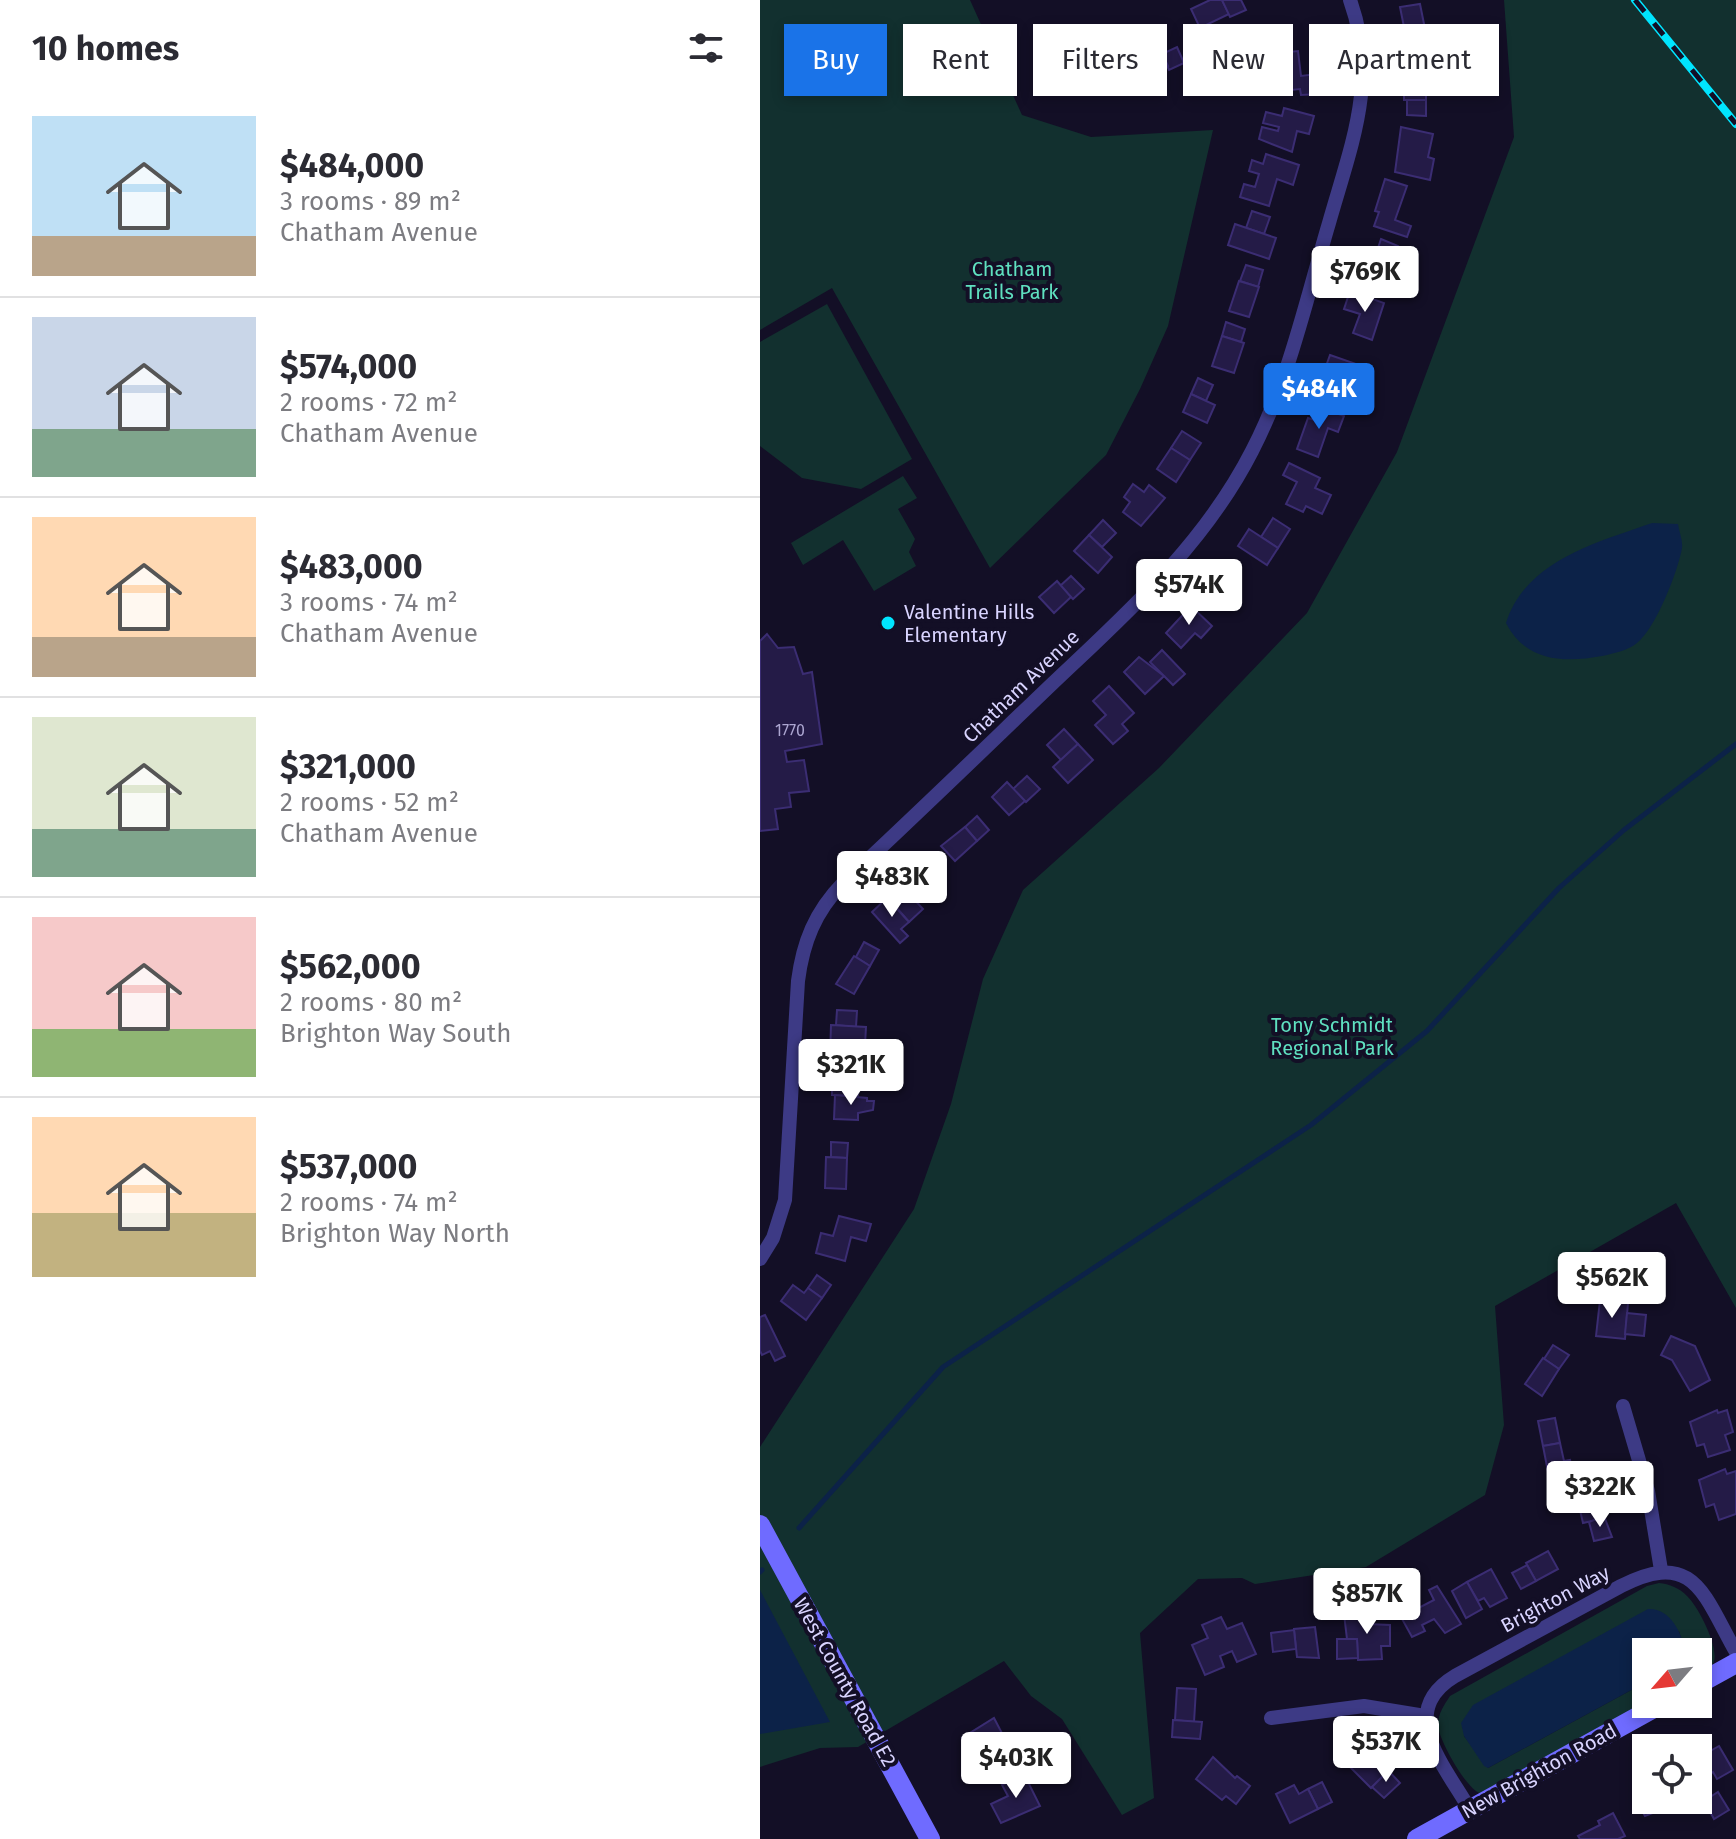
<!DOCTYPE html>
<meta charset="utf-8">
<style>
body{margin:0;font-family:"Fira Sans",sans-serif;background:#f7f7f7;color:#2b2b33;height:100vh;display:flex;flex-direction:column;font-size:30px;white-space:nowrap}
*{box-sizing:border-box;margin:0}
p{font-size:26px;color:#7c7c81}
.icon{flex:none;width:44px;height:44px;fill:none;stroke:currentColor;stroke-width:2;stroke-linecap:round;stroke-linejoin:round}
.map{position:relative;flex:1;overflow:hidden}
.sheet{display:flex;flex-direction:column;background:#fff;width:760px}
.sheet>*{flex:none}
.top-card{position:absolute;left:24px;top:24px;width:760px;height:72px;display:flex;gap:16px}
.needle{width:52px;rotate:242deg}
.fabs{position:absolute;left:872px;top:1638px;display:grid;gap:16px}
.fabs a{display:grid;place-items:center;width:80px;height:80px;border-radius:0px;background:#fff;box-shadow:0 4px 12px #0003;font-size:40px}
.price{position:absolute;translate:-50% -68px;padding:0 18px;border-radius:8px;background:#fff;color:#222;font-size:26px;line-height:52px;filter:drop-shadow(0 2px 4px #0008)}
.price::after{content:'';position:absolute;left:50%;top:48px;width:24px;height:18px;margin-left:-12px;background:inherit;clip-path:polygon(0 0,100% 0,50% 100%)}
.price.selected{background:#1a73e8;color:#fff}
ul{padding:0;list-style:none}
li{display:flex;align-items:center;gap:24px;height:200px;padding:0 32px}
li+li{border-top:2px solid #e1e1e2}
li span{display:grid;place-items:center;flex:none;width:224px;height:160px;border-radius:0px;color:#555}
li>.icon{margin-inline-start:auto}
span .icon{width:96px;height:96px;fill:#fffc;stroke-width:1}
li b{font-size:34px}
h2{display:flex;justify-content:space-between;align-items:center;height:96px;padding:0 32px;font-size:34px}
.pill{padding:0 28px;border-radius:0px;background:#fff;box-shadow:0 4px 12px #0003;font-size:28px;line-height:72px}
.pill.selected{background:#1a73e8;color:#fff}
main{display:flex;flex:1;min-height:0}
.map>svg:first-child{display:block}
.green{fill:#12302f}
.water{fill:#0c2248}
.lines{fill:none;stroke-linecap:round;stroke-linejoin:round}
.stream{stroke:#0c2248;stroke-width:5}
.building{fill:#241b47;stroke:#3b2d73;stroke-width:2}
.street{stroke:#3d3a85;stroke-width:14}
.secondary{stroke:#6f6bff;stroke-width:20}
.rail-casing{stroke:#00e5ff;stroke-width:8}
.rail{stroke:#130f26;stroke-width:5;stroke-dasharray:15;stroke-linecap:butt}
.poi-dot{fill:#00e5ff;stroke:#130f26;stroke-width:3}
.labels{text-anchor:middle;stroke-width:8;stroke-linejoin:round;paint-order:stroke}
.number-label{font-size:16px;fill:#aca6d1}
.park-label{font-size:20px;fill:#5fe0c0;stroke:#130f26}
.poi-label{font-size:20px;fill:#d9d4ff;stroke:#130f26;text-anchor:start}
.street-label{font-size:20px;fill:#d9d4ff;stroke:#130f26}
</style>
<main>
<section class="sheet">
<h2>10 homes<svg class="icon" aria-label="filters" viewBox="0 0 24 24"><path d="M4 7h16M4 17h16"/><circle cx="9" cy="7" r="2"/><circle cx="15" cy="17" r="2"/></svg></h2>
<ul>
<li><span style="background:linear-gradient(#bfe0f5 75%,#b9a48a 0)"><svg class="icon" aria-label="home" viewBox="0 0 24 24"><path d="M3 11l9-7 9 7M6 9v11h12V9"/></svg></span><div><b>$484,000</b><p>3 rooms · 89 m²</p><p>Chatham Avenue</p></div></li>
<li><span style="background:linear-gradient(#c9d6e8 70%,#7fa58c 0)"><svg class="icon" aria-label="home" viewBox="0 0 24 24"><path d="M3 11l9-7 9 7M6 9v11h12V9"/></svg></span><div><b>$574,000</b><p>2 rooms · 72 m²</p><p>Chatham Avenue</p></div></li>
<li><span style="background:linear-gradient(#ffd9b3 75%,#b9a48a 0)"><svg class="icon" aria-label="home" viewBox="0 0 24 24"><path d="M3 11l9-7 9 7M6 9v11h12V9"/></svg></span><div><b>$483,000</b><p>3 rooms · 74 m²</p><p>Chatham Avenue</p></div></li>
<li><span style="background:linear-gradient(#dfe7d0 70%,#7fa58c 0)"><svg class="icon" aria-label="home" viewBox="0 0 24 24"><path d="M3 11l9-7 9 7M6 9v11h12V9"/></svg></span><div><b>$321,000</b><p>2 rooms · 52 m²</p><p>Chatham Avenue</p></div></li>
<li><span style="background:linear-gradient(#f6c9c9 70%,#8fb573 0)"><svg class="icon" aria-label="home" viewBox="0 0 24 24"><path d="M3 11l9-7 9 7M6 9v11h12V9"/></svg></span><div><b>$562,000</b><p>2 rooms · 80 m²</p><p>Brighton Way South</p></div></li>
<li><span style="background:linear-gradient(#ffd9b3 60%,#c2b280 0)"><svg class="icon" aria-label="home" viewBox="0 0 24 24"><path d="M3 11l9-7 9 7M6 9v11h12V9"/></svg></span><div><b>$537,000</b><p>2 rooms · 74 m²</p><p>Brighton Way North</p></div></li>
</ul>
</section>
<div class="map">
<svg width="976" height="1839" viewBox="0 0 976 1839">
<rect width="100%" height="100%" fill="#130f26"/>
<g class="green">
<polygon points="0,0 210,0 262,115 331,137 453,130 408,326 380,389 346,455 230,568 72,288 0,330"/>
<polygon points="744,0 976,0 976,1308 916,1203 735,1306 744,1425 725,1495 606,1567 495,1584 482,1578 438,1579 380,1633 394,1798 362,1815 302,1719 271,1696 244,1661 98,1747 60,1748 0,1767 0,1447 154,1209 191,1104 223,979 263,890 399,768 547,613 637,452 754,137"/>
<polygon points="67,304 152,459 101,489 42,478 0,446 0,342"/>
<polygon points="143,476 157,498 138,509 155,539 149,552 156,566 114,591 83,540 43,565 31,543"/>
<path d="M 899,1583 C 909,1584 920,1588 927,1596 C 938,1606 961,1650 953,1664 C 950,1669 943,1671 938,1674 L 938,1652 L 925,1652 L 919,1631 L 704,1736 L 728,1768 L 886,1682 L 886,1703 L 720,1793 C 707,1790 678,1739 678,1725 C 678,1714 684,1705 690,1696 L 887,1586 Z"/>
</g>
<g class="water">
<path d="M 892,523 L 918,524 C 919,532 923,540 922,548 C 918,571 896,628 877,643 C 869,650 852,654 842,656 C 804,663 766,662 746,623 C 765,561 838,542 892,523 Z"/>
<polygon points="0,1590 70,1722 0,1734"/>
<path d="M 888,1609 C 910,1608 922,1632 925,1652 L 886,1652 L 886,1682 L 728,1768 L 724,1766 L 704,1736 L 701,1723 L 713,1705 Z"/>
</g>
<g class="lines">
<g class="stream">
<polyline points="39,1528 183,1367 551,1125 667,1031 799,888 864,830 976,744"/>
<polyline points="0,1572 2,1570"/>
</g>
</g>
<g class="building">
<polygon points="450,0 462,0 469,14 440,28 431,9"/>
<polygon points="462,0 481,0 486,10 470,17"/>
<polygon points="660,4 666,34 646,37 640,7"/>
<polygon points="303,28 330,46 321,61 293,45"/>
<polygon points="666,34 669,53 651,56 648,37"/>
<polygon points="330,46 347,55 339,71 321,61"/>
<polygon points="417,47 424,63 409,70 402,54"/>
<polygon points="400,48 408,66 402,69 406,79 390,86 386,76 378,80 370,61"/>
<polygon points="538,51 541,76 557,74 559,94 541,95 540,89 522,91 519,53"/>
<polygon points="644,68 666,69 666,100 644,100"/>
<polygon points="647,100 666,100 666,116 647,115"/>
<polygon points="524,108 554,116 549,134 537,131 532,152 499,139 502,127 518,131 519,127 503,123 506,112 522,116"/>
<polygon points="641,127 673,134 668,157 674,159 670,180 635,172"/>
<polygon points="506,154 539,165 533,185 517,179 509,206 480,197 484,184 495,187 499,174 489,171 492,160 503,164"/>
<polygon points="625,179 647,186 635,220 651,226 647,237 614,226 619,212 615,211"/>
<polygon points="492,211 510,217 504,234 486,228"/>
<polygon points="475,224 516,238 509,259 468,245"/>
<polygon points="621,239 638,246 624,285 595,274 602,255 614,260"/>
<polygon points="486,265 503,270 498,287 480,281"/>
<polygon points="479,281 499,287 489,317 469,311"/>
<polygon points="590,291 624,303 612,340 593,333 600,314 584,309"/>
<polygon points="466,322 485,329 481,342 462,336"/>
<polygon points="462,336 484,343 474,373 452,366"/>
<polygon points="570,355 599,365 586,403 557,394 563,375 577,379 579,373 565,369"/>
<polygon points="438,378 453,385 446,401 431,394"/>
<polygon points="431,394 455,405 447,423 423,412"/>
<polygon points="560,407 584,416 578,432 568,428 558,457 537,449 548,418 555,420"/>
<polygon points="422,431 441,443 430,460 411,448"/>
<polygon points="411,448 430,460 416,482 397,469"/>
<polygon points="529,463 560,478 555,488 571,495 562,514 546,506 543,512 526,504 537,482 523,475"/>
<polygon points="373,484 384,492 389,485 405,498 381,526 363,512 370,502 364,497"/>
<polygon points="513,518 530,529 518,548 501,537"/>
<polygon points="343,520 356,533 342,547 329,535"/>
<polygon points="489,529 518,548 507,565 478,546"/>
<polygon points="329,535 352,557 338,573 314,551"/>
<polygon points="462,568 478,582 458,605 442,592"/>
<polygon points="311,576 324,589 313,599 300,586"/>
<polygon points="297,581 311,597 294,613 279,597"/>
<polygon points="431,606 452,626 441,638 435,633 421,648 406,633"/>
<polygon points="7,634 18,648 34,647 43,674 52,672 62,744 25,751 27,762 44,760 49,791 29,793 31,807 15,809 18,829 0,831 0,641"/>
<polygon points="402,650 425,674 413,685 390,662"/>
<polygon points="379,657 404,676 385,694 364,672"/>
<polygon points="349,686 374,713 362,724 368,731 353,744 335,725 346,715 333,701"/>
<polygon points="304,729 318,744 301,760 287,745"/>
<polygon points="318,744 333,760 308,783 293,767"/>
<polygon points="267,776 280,789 266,802 253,789"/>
<polygon points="247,782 265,801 249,815 232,797"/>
<polygon points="217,816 229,830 217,841 205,827"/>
<polygon points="205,827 217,841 195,861 181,846"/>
<polygon points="150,895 163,909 149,922 136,907"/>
<polygon points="127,898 149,922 141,929 148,936 140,943 112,912"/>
<polygon points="104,942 119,950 110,966 96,957"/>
<polygon points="94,956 110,966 94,994 76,984"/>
<polygon points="77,1010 97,1011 96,1027 76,1025"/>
<polygon points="71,1025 106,1027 105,1045 95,1044 94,1066 82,1065 82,1057 70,1057"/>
<polygon points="72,1081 99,1082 98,1096 72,1095"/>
<polygon points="75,1095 107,1098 107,1101 114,1101 113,1110 98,1113 98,1120 74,1119"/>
<polygon points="71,1142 88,1143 87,1158 71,1157"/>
<polygon points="66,1157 87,1158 86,1189 65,1188"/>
<polygon points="79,1216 111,1224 106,1241 91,1237 85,1261 56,1253 61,1233 73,1236"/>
<polygon points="57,1275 71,1285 62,1298 48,1288"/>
<polygon points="33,1285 44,1293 48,1288 62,1298 46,1320 21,1301"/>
<polygon points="840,1300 868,1303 865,1339 836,1336"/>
<polygon points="867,1313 886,1315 884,1336 865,1334"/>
<polygon points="5,1315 25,1356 15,1361 10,1351 2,1355 0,1351 0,1317"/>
<polygon points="911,1336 935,1346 950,1380 930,1391 912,1360 901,1355"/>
<polygon points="793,1345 809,1355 799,1369 784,1359"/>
<polygon points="783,1358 799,1369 782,1396 765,1384"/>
<polygon points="957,1410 958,1413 967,1410 973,1432 965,1435 970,1450 948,1457 944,1444 937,1446 930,1422"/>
<polygon points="795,1418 800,1443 783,1446 778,1421"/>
<polygon points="800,1443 804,1461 810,1460 813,1473 789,1477 783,1446"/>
<polygon points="965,1469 967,1474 976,1471 976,1514 959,1520 954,1504 946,1507 939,1480"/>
<polygon points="838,1488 845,1518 823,1523 816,1493"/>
<polygon points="844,1516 852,1537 834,1541 829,1522"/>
<polygon points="788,1551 798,1569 776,1581 766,1563"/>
<polygon points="767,1565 776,1581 761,1589 752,1573"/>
<polygon points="731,1569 747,1598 730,1607 724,1598 718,1601 707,1582"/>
<polygon points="707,1582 722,1609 706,1618 692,1591"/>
<polygon points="677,1586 701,1624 685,1633 674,1619 662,1625 665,1631 652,1637 636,1608 644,1604 649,1613 674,1600 669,1590"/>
<polygon points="584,1614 608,1614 608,1624 630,1625 630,1646 621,1646 622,1659 598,1660 597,1639 587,1639"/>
<polygon points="461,1617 467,1629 482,1623 496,1654 477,1662 472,1651 460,1656 464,1667 445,1675 432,1645 448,1638 442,1625"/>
<polygon points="555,1627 559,1658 537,1657 534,1629"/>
<polygon points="534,1630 536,1649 513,1652 511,1633"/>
<polygon points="577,1639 597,1639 598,1658 577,1659"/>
<polygon points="417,1688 436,1689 434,1722 415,1720"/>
<polygon points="234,1718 245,1739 237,1743 246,1761 219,1776 202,1738"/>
<polygon points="413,1720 442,1722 440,1739 412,1737"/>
<polygon points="959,1746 973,1770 957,1779 953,1772 940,1779 938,1758"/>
<polygon points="607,1753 626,1773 611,1788 591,1768"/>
<polygon points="453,1757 475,1778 477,1776 490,1786 476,1804 466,1796 462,1800 436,1779"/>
<polygon points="625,1767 640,1783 624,1798 612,1787 626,1773"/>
<polygon points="264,1774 280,1806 241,1823 231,1804 248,1796 242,1785"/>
<polygon points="562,1782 572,1802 558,1809 548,1789"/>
<polygon points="534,1785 539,1794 548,1789 558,1809 530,1823 516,1794"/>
<polygon points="886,1792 886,1800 926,1800 885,1816 875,1798"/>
<polygon points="958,1792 969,1810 954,1819 944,1801"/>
<polygon points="853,1813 865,1836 858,1839 820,1839 818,1836 840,1825 838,1821"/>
</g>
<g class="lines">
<g class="street">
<path d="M 0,1259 L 13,1238 L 25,1200 L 38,981 C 43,942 55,912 83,883 C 154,817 223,750 293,683 C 368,612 444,545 492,451 C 529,380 546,300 569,223 C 591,145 619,80 590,0"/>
<polyline points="863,1406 888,1491 901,1570"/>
<polyline points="511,1718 604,1706 665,1716"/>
<path d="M 710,1810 C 685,1766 635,1712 695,1676 L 861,1586 C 935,1548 944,1596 976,1652"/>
</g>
<g class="secondary">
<polyline points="0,1525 170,1839"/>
<polyline points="938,1684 976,1663"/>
<polyline points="657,1839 901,1704"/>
</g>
<g class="rail-casing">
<polyline id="rail" points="875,0 976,124"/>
</g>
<use href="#rail" class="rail"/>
</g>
<circle class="poi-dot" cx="128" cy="623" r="8"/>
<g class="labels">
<g class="number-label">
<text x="30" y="736">1770</text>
</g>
<g class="park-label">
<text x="252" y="276">Chatham<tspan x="252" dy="23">Trails Park</tspan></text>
<text x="572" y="1032">Tony Schmidt<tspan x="572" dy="23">Regional Park</tspan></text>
</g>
<g class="poi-label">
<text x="144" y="619">Valentine Hills<tspan x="144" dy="23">Elementary</tspan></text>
</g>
<g class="street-label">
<text transform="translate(261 686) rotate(-44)" y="7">Chatham Avenue</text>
<text transform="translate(795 1599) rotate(-28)" y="7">Brighton Way</text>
<text transform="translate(85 1682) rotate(61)" y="7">West County Road E2</text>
<text transform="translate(779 1771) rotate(-29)" y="7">New Brighton Road</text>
</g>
</g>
</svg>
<div class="fabs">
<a><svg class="needle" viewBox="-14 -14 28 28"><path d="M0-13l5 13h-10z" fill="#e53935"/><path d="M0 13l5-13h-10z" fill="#7c7c81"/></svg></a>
<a><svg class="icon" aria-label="locate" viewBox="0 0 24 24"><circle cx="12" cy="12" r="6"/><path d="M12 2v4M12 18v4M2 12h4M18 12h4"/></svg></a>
</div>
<b class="price" style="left:605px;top:314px">$769K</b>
<b class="price selected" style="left:559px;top:431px">$484K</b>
<b class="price" style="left:429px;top:627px">$574K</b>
<b class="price" style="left:132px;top:919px">$483K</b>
<b class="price" style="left:91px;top:1107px">$321K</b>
<b class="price" style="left:852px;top:1320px">$562K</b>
<b class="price" style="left:840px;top:1529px">$322K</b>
<b class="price" style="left:607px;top:1636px">$857K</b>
<b class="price" style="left:626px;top:1784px">$537K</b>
<b class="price" style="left:256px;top:1800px">$403K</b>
<div class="top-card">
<a class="pill selected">Buy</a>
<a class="pill">Rent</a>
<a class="pill">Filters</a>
<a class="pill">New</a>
<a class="pill">Apartment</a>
</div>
</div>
</main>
